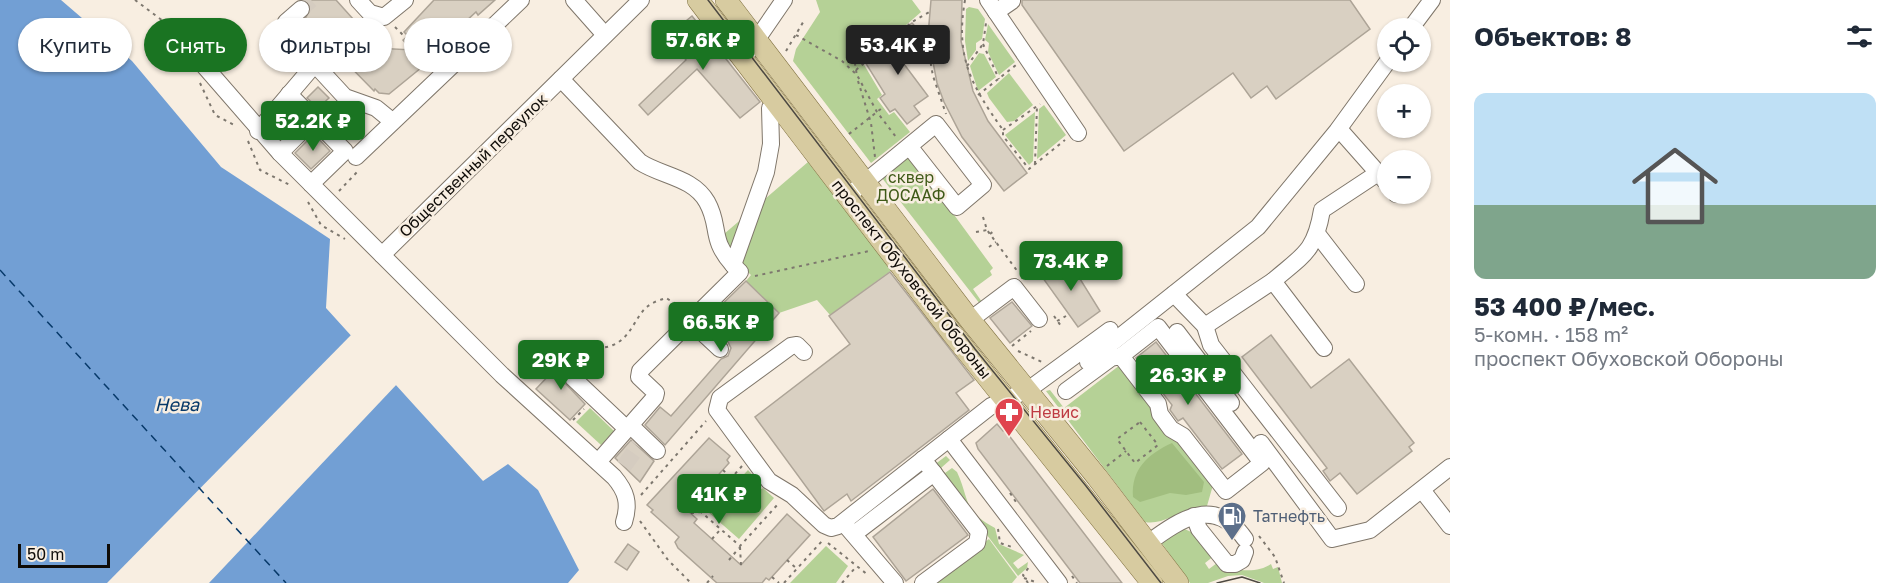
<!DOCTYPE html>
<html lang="ru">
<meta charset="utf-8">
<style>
body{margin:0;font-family:"Golos Text",sans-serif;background:#f2f2f3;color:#1f2937;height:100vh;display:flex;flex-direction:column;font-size:22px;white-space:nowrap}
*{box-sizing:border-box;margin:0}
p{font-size:20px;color:#747a83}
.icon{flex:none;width:33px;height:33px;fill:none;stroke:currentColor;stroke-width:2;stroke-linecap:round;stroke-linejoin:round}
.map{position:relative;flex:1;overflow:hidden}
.drawer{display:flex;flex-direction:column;background:#fff;width:450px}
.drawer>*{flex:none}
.guide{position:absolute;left:18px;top:18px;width:570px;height:54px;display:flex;gap:12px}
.controls{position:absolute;left:1377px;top:18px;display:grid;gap:12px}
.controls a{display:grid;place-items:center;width:54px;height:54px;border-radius:50%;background:#fff;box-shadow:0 2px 4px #0004;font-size:30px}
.scale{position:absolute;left:18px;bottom:15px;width:92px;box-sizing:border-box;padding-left:6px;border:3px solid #0f0c08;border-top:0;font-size:16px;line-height:21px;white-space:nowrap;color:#0f0c08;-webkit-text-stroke:4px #f8eee1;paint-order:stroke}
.price{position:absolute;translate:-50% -51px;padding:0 14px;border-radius:6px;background:#1a7422;color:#fff;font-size:20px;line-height:39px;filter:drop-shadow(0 2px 3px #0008)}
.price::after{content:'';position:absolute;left:50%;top:36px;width:18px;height:14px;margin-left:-9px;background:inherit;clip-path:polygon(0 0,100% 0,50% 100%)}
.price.current{background:#222;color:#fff}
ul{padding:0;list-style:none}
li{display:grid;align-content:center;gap:12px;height:318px;padding:0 24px}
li+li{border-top:2px solid #e0e1e3}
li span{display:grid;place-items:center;height:186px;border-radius:12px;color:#555}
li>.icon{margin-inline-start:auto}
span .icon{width:108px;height:108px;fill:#fffc;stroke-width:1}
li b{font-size:26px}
h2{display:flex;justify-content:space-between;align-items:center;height:72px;padding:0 24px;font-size:26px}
.tag{padding:0 21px;border-radius:27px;background:#fff;box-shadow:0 2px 4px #0004;font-size:21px;line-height:54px}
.tag.current{background:#1a7422;color:#fff}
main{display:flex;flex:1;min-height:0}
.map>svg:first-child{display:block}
.green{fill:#b5d196}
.forest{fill:#a1be7f}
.water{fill:#729fd4}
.pier{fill:#f8eee1}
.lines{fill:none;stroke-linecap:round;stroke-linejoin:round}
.ferry{stroke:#073969;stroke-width:1.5;stroke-dasharray:8 6;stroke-linecap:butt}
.building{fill:#d9d0c2;stroke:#ada497;stroke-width:1.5}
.minor-tunnel{stroke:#d5ccc0;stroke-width:16;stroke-dasharray:16 8;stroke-linecap:butt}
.minor-casing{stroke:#7f766a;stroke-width:18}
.major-casing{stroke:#807242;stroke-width:22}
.path{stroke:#7d776e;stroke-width:2;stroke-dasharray:3 4.5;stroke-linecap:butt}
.minor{stroke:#fff;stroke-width:16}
.major{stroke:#d7cba0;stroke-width:21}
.tram{stroke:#4d4942;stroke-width:1.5}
.labels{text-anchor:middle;stroke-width:5;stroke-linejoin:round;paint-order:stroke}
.street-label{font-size:16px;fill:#0f0c08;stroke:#f8eee1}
.park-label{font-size:16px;fill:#3f5a18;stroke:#f8eee1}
.health-label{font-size:16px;fill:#be3a42;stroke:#f8eee1;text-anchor:start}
.service-label{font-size:16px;fill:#4e5e75;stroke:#f8eee1;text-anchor:start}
.water-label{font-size:18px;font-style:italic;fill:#073969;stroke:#f8eee1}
</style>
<main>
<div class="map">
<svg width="1450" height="583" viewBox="0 0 1450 583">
<rect width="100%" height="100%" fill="#f8eee1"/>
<g class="green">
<polygon points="816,0 912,0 921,12 863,63 882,95 877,99 889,115 894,112 910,132 871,163 793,61 796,49 820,12"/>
<polygon points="969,7 978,9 985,19 982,39 976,43 976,50 968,61 965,41 966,9"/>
<polygon points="988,24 1015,62 999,75 988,52 989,43 985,40"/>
<polygon points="979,53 984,54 996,77 978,91 970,66"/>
<polygon points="1009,73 1033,105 1014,121 1007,122 989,98 987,93"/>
<polygon points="1044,105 1066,135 1037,159 1039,109"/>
<polygon points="1035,112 1033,161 1029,165 1005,135"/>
<polygon points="905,155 911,156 993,268 990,271 992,275 973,289 982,302 980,304 882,178"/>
<polygon points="808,162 892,270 830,315 817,300 779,313 746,281 751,275 724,249 724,234"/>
<path d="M 1120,365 L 1213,485 L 1207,506 C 1186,506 1164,526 1145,522 L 1046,391 L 1050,390 L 1064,408 Z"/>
<polygon points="590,408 614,431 601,445 576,422"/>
<path d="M 946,456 L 950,460 L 941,468 L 945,473 L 952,468 L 957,472 C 970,500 962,510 995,528 L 999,544 L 1024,555 L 1013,563 L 1018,569 L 1028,562 L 1027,568 L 1018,576 L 934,465 Z"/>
<polygon points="748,470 759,482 756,485 760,490 763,488 774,498 739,539 708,512"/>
<path d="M 1180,527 L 1198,535 L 1214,556 L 1205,563 L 1209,569 L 1217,563 C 1233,571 1257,574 1271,564 L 1273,569 L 1278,567 L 1282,583 L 1264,583 L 1242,575 L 1228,576 L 1208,583 L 1190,583 L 1161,542 Z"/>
<polygon points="989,539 1017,577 1012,583 931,583"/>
<polygon points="826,546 848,566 836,583 790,583"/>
</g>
<path class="forest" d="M 1172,443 L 1204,482 L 1202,492 L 1186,495 L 1170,493 L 1140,502 L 1133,497 C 1131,469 1148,454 1172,443 Z"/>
<polygon class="water" points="0,0 61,0 132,61 221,167 330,239 326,308 483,481 508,464 538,490 579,570 568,583 0,583"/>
<polygon class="pier" points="353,333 398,383 209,583 107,583"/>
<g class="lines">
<polyline class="ferry" points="0,270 286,583"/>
</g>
<g class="building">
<polygon points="306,0 336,0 363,30 363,35 375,48 412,50 403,40 408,36 404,32 434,0 495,0 478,15 476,12 428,56 430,59 427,63 389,94 379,93 375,89 374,91 322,38 313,46 304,36 313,28 305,19 311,8"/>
<polygon points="931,0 962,0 961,41 973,91 988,121 1027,173 1004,191 962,137 944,102 937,83 928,36"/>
<polygon points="1022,0 1350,0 1370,29 1276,99 1267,86 1251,98 1233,73 1124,151 1022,5"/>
<polygon points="692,16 760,102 740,118 697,69 648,115 639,105 686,60 669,35"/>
<polygon points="912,23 923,35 898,56 928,96 914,106 920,114 907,124 895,109 890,112 880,98 885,94 865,62"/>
<polygon points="270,30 293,56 289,61 263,37"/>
<polygon points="318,87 329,98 318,108 307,98"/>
<polygon points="314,134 330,151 311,169 295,153"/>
<polygon points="1062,258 1070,268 1072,266 1100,311 1078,327 1040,274"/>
<polygon points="890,272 974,380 956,393 969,410 851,501 847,494 824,511 755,417 850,344 829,316"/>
<polygon points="746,281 779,313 665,445 645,425 660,407 671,416 721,359 728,356 731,348 728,342 705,321"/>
<polygon points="1012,302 1032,326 1010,343 990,318"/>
<polygon points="1271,335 1311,388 1349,359 1414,443 1409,447 1412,451 1357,494 1340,473 1330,481 1323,471 1327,468 1242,357"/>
<polygon points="1156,342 1242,454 1222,469 1183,418 1178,421 1170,410 1172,405 1136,358"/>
<polygon points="568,355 575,362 565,371 563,381 585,404 570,420 536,389"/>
<polygon points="997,424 1003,431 1004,429 1122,583 1080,583 978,449 976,443"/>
<polygon points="709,438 730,456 727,460 729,463 687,510 697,519 694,523 741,565 787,514 810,535 769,580 766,578 762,583 717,583 678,548 675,542 679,537 651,512 653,510 647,505"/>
<polygon points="631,440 654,461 640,482 615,458"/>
<polygon points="933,489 968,535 906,581 873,537"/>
<polygon points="628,544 639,552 627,570 615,562"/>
</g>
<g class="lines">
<g class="minor-tunnel">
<polyline points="301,9 311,0"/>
<polyline points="624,466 639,445"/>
</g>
<g class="minor-casing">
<g id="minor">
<polyline points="358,0 370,13 384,17 405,0"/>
<polyline points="574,0 605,35"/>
<polyline points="988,0 1078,133"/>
<polyline points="301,9 286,22 286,33 345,97 376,108 392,121"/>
<polyline points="996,12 1012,1"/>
<polyline points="1411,28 1432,0"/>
<path d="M 172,29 L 280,153 L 502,375 L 614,477 C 626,491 630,503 624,522"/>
<polyline points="744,58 784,0"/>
<path d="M 561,79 L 640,162 C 661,176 693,177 707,202 C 721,227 709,238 733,265 L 766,172 L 771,144 L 770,108 L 777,102"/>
<polyline points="289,94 345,151 311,184"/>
<polyline points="1339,129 1378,173"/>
<polyline points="258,131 315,64"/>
<polyline points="280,153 314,119"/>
<polyline points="356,157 521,0"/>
<path d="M 855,190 C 883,168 909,146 936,124 L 983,185 L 957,207 L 909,146"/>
<polyline points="1396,194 1397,194"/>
<polyline points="1318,235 1356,284"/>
<polyline points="382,255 641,0"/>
<path d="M 1273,281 C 1303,255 1315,252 1322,210 L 1378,173 L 1388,184"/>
<polyline points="1174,294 1205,326 1211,345 1338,508"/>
<polyline points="970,320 1014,287 1039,319"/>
<polyline points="691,322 720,349"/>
<polyline points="1205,326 1273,281 1324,348"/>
<polyline points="1177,332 1231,403"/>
<polyline points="804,352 797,345 791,346 720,398 717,410 769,481 792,495 824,525 831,528 838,526 991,406 1028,390 1110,330"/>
<polyline points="1088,362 1258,227 1337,131 1388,61"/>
<polyline points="580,371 573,378 627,429"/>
<polyline points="1066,391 1111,358 1121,356 1158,327 1262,463 1226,491 1183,436 1171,429 1160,414 1158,404 1121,356"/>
<polyline points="630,425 657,451"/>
<polyline points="949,439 1059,583"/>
<polyline points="1261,443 1332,539 1370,530 1450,467"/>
<polyline points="598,462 655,397 656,393 639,377 640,371 740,272 733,265"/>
<polyline points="1422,490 1450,526"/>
<polyline points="1194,516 1199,529 1227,564 1235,564 1242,560 1245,552"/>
<polyline points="847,527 895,583"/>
<polyline points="854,534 934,473"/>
<path d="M 1148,543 C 1182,518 1215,496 1245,539"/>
<polyline points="923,583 977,543 979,532 923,459"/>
</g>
</g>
<g class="major-casing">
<g id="major">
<polyline points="698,0 952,333 1152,583"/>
<polyline points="726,0 970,320 1097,477 1178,583"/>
</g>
</g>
<g class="path">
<polyline points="135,0 163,21"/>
<path d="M 965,0 C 955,57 971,85 1003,130 L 1003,136 L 1029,169 L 1065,140"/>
<polyline points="395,27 406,38"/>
<polyline points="850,33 857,76"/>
<polyline points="796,35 842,61 857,75 877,112 896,137"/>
<polyline points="929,42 927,43 933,76 946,114"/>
<polyline points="983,44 999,79"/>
<polyline points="786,51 805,19"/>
<polyline points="428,62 432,67"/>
<polyline points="967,66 983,44 986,23"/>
<polyline points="856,70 912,22 931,11"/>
<polyline points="858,81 871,123 875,157"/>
<polyline points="200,83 215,115 236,126"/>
<polyline points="978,95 1016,65"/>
<polyline points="1003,130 1040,104"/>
<polyline points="849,134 882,108"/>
<polyline points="248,141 260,170 292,186"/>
<polyline points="1035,164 1037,106"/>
<polyline points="339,191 358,171"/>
<polyline points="308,202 321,225 345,239"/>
<polyline points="983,217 987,230 1018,272"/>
<polyline points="976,232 987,230"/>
<polyline points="990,234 995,230"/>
<polyline points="989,247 996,242"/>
<polyline points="755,276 869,251"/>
<polyline points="1054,316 1061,326"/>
<polyline points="1057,321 1066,316"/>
<polyline points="1012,346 1031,331"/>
<polyline points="1018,351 1042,362"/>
<path d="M 581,358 L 585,349 C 594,347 605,349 613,345 C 632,337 635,316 648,306 C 653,302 660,300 666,298 L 684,309"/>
<polyline points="573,420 584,409"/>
<polygon points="1140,422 1158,445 1135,463 1117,439"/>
<polyline points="742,466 701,512 740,546 779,503"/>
<polyline points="1107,466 1126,451"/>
<polyline points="723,470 731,478"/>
<polyline points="709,485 718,493"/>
<polyline points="1010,493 1016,502"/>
<polyline points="641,495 706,421"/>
<polyline points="1233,503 1241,512"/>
<polyline points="686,505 693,511"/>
<polyline points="691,513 701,512"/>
<polyline points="640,521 668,560 691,583"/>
<polyline points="998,529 1000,543 1015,548"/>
<polyline points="1259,536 1275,557 1284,583"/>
<polyline points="712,539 720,530"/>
<polyline points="828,543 868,575"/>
<polyline points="740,547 741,565 744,567"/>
<polyline points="729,560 739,548"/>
<polyline points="787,560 796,568"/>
<polyline points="1072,576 1077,583"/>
<polyline points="772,577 779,583"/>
<polyline points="1024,578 1038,583"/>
<polyline points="707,583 713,576"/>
<polyline points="784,583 822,541"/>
<polyline points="842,583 856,567"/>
<polyline points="1028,583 1023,575 1030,566"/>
</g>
<use href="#minor" class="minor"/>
<use href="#major" class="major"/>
<g class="tram">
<polyline points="708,0 975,349 1086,486 1161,583"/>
<polyline points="1217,583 1242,577 1260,583"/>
</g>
</g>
<defs>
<g id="pharmacy-pin" transform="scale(1.5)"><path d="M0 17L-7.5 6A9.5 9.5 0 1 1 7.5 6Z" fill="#e0444e" stroke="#f8eee1"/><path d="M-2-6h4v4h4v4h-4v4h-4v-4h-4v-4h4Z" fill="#fff"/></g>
<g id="fuel-pin" transform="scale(1.5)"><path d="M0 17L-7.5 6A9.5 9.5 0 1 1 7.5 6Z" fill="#5c6f8a" stroke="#f8eee1"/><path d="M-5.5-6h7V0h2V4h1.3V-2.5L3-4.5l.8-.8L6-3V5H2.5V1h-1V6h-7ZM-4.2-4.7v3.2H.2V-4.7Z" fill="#fff"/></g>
</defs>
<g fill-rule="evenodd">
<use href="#pharmacy-pin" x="1009" y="412"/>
<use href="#fuel-pin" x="1232" y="516"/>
</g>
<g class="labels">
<g class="street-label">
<text transform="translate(473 165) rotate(-44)" y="6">Общественный переулок</text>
<text transform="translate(912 279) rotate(52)" y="6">проспект Обуховской Обороны</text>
</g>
<g class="park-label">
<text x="911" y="183">сквер<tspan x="911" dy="18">ДОСААФ</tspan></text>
</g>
<g class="health-label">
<text x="1030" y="418">Невис</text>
</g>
<g class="service-label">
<text x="1253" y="522">Татнефть</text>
</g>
<g class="water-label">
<text x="177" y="411">Нева</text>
</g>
</g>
</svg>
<div class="controls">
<a><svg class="icon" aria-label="locate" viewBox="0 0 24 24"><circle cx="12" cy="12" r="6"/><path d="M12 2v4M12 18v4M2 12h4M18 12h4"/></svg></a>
<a>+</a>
<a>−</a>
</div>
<div class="scale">50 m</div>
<b class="price" style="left:703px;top:71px">57.6K ₽</b>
<b class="price current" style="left:898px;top:76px">53.4K ₽</b>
<b class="price" style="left:313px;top:152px">52.2K ₽</b>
<b class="price" style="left:1071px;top:292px">73.4K ₽</b>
<b class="price" style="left:721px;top:353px">66.5K ₽</b>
<b class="price" style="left:561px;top:391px">29K ₽</b>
<b class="price" style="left:1188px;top:406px">26.3K ₽</b>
<b class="price" style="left:719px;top:525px">41K ₽</b>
<div class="guide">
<a class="tag">Купить</a>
<a class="tag current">Снять</a>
<a class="tag">Фильтры</a>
<a class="tag">Новое</a>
</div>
</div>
<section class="drawer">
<h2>Объектов: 8<svg class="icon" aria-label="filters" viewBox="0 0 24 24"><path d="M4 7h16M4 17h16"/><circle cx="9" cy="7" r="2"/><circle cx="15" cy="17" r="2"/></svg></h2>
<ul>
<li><span style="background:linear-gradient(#bfe0f5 60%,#7fa58c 0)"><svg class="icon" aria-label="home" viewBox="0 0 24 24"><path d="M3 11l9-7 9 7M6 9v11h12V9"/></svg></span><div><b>53 400 ₽/мес.</b><p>5-комн. · 158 m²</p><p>проспект Обуховской Обороны</p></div></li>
</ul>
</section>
</main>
